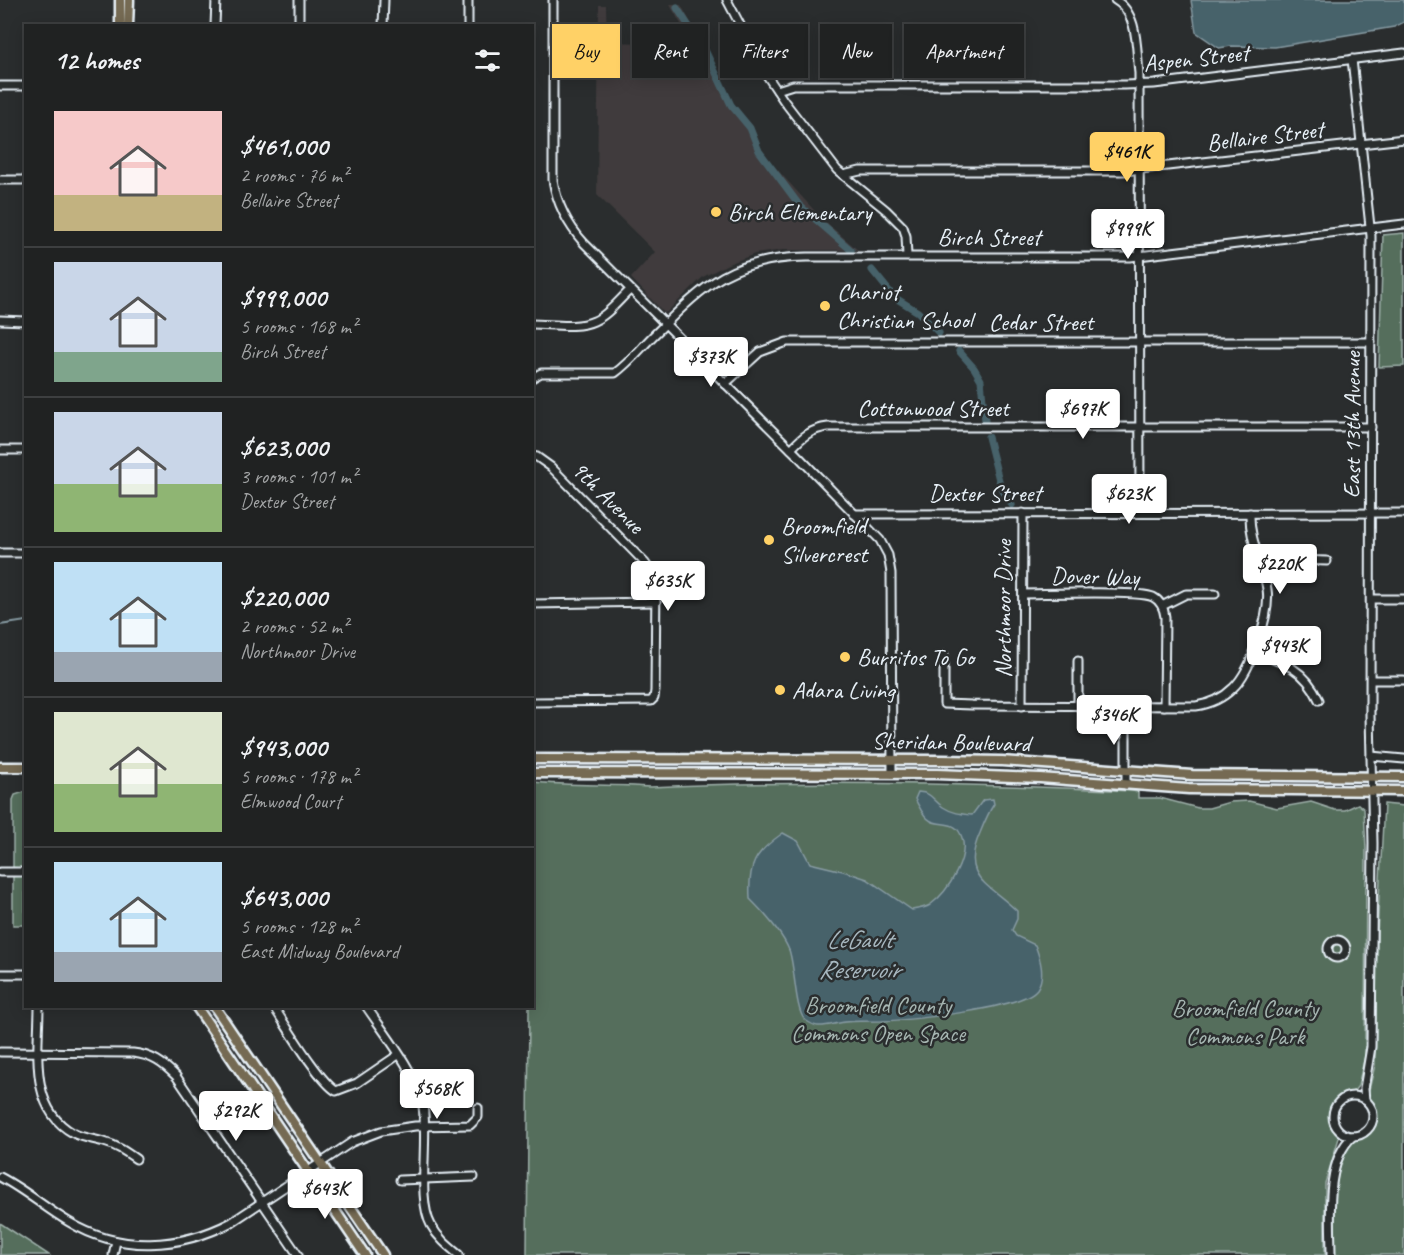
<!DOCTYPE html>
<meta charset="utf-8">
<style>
body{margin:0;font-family:Caveat,sans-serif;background:#282a2a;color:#f1f3f6;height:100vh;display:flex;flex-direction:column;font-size:22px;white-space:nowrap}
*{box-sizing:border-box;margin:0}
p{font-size:20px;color:#a2a4a5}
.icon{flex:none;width:33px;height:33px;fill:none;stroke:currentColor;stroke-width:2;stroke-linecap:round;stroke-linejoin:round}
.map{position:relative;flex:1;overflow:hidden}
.details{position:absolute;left:24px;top:24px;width:510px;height:984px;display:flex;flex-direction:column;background:#202222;border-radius:0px;box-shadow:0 3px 15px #0003,0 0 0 2px #3d3f40}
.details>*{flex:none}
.hud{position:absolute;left:552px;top:24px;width:570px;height:54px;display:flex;gap:12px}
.price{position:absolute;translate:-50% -51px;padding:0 14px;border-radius:6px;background:#fff;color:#222;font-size:20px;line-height:39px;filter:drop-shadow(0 2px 3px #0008)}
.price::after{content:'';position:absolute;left:50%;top:36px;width:18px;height:14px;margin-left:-9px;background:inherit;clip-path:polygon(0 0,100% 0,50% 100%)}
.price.on{background:#ffd166;color:#111}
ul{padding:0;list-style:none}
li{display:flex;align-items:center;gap:18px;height:150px;padding:0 30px}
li+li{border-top:2px solid #3d3f40}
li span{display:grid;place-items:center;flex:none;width:168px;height:120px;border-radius:0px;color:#555}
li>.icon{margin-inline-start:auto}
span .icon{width:72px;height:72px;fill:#fffc;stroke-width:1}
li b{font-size:26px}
h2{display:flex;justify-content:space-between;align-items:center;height:72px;padding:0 30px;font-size:26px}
.pill{padding:0 21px;border-radius:0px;background:#202222;box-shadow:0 3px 15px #0003,0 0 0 2px #3d3f40;font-size:21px;line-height:54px}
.pill.on{background:#ffd166;color:#111}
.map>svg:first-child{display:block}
.built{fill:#3f3b3c}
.green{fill:#556e5c;stroke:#9eb0aa;stroke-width:1.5}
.water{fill:#47626b;stroke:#879ba3;stroke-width:1.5}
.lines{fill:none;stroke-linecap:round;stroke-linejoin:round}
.stream{stroke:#879ba3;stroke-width:2}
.canal{stroke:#47626b;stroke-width:7}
.minor-casing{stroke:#e8f1f8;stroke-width:11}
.major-casing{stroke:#e8f1f8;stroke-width:13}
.minor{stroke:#2a2d2e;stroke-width:7}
.major{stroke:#746b52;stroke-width:8}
.poi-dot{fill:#ffd166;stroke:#2a2d2e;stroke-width:2}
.labels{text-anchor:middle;stroke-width:5;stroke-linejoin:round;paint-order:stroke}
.street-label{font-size:24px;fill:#e8f1f8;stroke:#2a2d2e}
.poi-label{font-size:24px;fill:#e8f1f8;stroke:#2a2d2e;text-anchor:start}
.park-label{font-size:24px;fill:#a6b6b2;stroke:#2a2d2e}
.water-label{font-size:26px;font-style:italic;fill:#a8b8c0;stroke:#2a2d2e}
</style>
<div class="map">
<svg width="1404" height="1255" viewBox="0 0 1404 1255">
<rect width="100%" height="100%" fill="#2a2d2e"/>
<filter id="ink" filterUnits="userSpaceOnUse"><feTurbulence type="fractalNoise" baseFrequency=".0167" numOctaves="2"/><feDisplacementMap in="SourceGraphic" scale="12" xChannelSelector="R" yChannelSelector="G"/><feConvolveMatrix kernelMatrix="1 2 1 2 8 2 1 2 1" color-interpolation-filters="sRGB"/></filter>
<g filter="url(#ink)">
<polygon class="built" points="599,5 606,5 607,42 686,44 689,38 670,5 681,5 710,57 733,105 749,123 765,156 822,219 858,250 783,250 755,254 728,264 703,277 667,312 664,313 631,278 655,252 597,195"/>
<g class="green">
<polygon points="1404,233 1404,366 1379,367 1383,235"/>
<path d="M 533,782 C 572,786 611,784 650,787 C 811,780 972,783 1132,791 L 1138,792 L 1138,798 L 1160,798 L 1198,808 L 1209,808 L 1230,802 L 1249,801 L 1277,808 L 1311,802 L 1335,810 L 1345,810 L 1358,804 L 1364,809 L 1366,849 L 1365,1056 L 1358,1086 L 1354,1091 L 1340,1096 L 1330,1107 L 1330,1125 L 1339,1138 L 1325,1183 L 1325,1255 L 527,1255 L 529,1007 L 532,1006 L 532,826 L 534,826 Z"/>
<polygon points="24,792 26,792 25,925 13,925 13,800 15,795"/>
<path d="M 1384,804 L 1404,806 L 1404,1255 L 1335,1255 C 1336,1220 1329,1176 1350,1145 C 1354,1139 1367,1134 1375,1125 L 1375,1107 L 1368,1094 L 1375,1065 L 1377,935 Z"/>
<polygon points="0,1223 49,1255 0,1255"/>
</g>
<g class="water">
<polygon points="1191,0 1404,0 1404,22 1394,27 1275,47 1231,46 1219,48 1196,32"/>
<path d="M 918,792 C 933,793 931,799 943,807 C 952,813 961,814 972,815 L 983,800 L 993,799 L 994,804 C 988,813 984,823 980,833 C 960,878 988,883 1017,911 L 1017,919 L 1012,930 L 1016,936 L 1035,945 C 1040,958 1046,976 1037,989 C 1022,1009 909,1020 882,1021 C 869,1021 857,1021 845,1022 C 836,1023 826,1027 818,1026 C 815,1026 808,1022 805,1020 C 795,1011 795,966 789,950 C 782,933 763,912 750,899 C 748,865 754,853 783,833 L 798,841 L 810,863 L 843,871 L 867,879 L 912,910 C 918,909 925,908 930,905 C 948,892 972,855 960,833 C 954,821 941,826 931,821 C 923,817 919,806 915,799 Z"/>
</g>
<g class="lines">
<polyline class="stream" points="0,625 26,621"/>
<g class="canal">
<polyline points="677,8 706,52 731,105 750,128 759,151 800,206 851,250"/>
<polyline points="872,270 894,297 918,312 939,333"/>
<polyline points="959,351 974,368 981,380 985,421"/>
<polyline points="988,437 1001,488 1012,505"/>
</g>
<g class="minor-casing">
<g id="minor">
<path d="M 553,0 L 553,180 C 557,205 567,224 584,243 L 796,454 L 880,540 L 888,555 L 891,573 L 892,774"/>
<polyline points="727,0 766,74 784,101 837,170 886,210 903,227 906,236 907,256"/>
<path d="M 1115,0 C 1139,13 1136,50 1139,73 L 1140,513"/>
<polyline points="215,26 216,0"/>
<polyline points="299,26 299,0"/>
<polyline points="383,26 384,0"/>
<polyline points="468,26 468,0"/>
<polyline points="1352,59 1371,236 1370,715 1373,843 1371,1047 1364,1089 1365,1100"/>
<polyline points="0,86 26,86"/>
<polyline points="777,90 793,85 1124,85 1154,84 1404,53"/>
<polyline points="843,175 860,171 1124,171 1404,139"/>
<polyline points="0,180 26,180"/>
<polyline points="0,320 26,321"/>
<path d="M 532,324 C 551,324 577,329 594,321 C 608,315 619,300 630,290"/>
<path d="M 532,378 L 541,373 L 615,373 C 629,363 640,349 652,337 C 704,286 729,258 807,257 L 1130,257 L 1404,224"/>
<polyline points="725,384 760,352 787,342 1371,342"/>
<path d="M 791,449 C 802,437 811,429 828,427 L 1371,427"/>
<polyline points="0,450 26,450"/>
<polyline points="532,456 537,457 551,467 645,563 656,579 655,691 654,698 651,701 532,702"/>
<polyline points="854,514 1404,513"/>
<polyline points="0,553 26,553"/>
<polyline points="1262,571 1295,560 1327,561"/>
<path d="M 1023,594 C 1045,594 1139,590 1153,597 C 1161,601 1164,609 1165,617 L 1164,706"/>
<polyline points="1371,599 1404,599"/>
<polyline points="532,604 656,602"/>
<polyline points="1162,606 1186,594 1215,594"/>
<path d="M 1253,652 C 1284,662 1305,669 1319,700"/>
<path d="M 944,655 L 944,704 L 972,705 L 1196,706 C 1210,704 1223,698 1233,688 C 1251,671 1271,614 1267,589 C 1263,563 1249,541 1250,513"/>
<polyline points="1371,680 1404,680"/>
<polyline points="1022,706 1023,513"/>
<polyline points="1078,706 1078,661"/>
<polyline points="1126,706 1126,785"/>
<polyline points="1371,756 1404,759"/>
<polyline points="0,872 26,872"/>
<circle cx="1337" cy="949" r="9"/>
<polyline points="0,974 26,974"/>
<path d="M 39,1006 C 39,1049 28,1108 73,1133 C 82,1138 94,1139 104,1142 C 116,1145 126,1152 136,1159"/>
<path d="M 273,1006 C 286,1025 319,1081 336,1091 L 357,1083 L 398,1055"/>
<path d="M 366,1006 C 384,1033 415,1071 422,1101 C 430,1135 416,1198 431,1225 C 438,1238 448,1246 459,1255"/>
<path d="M 0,1052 L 133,1053 C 152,1055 163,1063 176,1076 L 298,1255"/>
<circle cx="1353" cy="1116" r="20"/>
<path d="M 0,1177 C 25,1190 45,1208 69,1222 C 120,1253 180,1249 232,1222 L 352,1142 L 381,1131 L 415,1126 L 470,1125 L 478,1117 L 478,1108"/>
<polyline points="400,1180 474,1177"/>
<polyline points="113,1255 116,1241"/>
<path d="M 1331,1255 C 1331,1221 1324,1161 1353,1136"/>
</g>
</g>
<g class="major-casing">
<g id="major">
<polyline points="120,0 120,26"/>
<polyline points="128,26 129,0"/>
<polyline points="532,759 943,760 1002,761 1192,775 1404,777"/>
<polyline points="0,767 26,767"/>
<polyline points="532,773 937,774 1040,778 1189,789 1404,791"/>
<polyline points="196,1006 365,1255"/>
<polyline points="214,1006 383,1255"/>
</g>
</g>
<use href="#minor" class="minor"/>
<use href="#major" class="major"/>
</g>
</g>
<g class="poi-dot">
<circle cx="716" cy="212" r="6"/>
<circle cx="825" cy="306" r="6"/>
<circle cx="769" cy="540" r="6"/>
<circle cx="845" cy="657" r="6"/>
<circle cx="780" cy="690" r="6"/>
</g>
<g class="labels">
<g class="street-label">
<text transform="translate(1196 58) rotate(-6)" y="8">Aspen Street</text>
<text transform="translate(1265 136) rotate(-7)" y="8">Bellaire Street</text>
<text x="989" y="245">Birch Street</text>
<text x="1041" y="330">Cedar Street</text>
<text x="933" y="416">Cottonwood Street</text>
<text transform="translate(1352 425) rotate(-90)" y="8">East 13th Avenue</text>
<text x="985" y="501">Dexter Street</text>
<text transform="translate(608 497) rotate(45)" y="8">9th Avenue</text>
<text transform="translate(1095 576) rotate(1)" y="8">Dover Way</text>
<text transform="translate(1003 609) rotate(-90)" y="8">Northmoor Drive</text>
<text transform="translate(951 742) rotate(1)" y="8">Sheridan Boulevard</text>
</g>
<g class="poi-label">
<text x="728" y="220">Birch Elementary</text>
<text x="837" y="300">Chariot<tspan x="837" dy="28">Christian School</tspan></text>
<text x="781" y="534">Broomfield<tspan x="781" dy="28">Silvercrest</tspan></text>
<text x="857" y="665">Burritos To Go</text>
<text x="792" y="698">Adara Living</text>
</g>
<g class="park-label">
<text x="878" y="1013">Broomfield County<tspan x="878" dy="28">Commons Open Space</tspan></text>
<text x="1245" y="1016">Broomfield County<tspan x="1245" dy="28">Commons Park</tspan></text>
</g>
<g class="water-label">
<text x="859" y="948">LeGault<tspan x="859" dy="30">Reservoir</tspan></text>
</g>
</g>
</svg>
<b class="price on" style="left:1127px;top:183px">$461K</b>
<b class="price" style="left:1128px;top:260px">$999K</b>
<b class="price" style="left:711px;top:388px">$373K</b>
<b class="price" style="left:1083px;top:440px">$697K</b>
<b class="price" style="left:1129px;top:525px">$623K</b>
<b class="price" style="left:1280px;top:595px">$220K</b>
<b class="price" style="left:668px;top:612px">$635K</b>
<b class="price" style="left:1284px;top:677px">$943K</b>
<b class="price" style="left:1114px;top:746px">$346K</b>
<b class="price" style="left:437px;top:1120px">$568K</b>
<b class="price" style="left:236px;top:1142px">$292K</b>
<b class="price" style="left:325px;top:1220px">$643K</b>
<div class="hud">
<a class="pill on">Buy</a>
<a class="pill">Rent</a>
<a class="pill">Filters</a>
<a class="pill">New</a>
<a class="pill">Apartment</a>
</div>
<section class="details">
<h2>12 homes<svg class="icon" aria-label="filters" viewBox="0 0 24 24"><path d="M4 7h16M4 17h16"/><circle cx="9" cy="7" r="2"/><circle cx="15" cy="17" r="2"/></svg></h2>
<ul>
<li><span style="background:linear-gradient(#f6c9c9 70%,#c2b280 0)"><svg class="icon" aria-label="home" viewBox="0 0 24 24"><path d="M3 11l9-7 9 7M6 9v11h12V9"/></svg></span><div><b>$461,000</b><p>2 rooms · 76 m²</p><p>Bellaire Street</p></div></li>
<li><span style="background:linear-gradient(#c9d6e8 75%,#7fa58c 0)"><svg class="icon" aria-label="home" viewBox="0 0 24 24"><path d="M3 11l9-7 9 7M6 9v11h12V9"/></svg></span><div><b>$999,000</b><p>5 rooms · 168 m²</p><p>Birch Street</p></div></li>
<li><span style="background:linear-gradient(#c9d6e8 60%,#8fb573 0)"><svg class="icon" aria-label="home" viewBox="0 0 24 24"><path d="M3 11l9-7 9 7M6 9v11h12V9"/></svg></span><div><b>$623,000</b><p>3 rooms · 101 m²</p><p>Dexter Street</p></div></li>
<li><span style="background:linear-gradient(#bfe0f5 75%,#9aa5b1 0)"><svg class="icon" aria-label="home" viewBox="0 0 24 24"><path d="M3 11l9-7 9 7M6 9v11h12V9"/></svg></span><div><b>$220,000</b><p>2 rooms · 52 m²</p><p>Northmoor Drive</p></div></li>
<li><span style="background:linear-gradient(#dfe7d0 60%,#8fb573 0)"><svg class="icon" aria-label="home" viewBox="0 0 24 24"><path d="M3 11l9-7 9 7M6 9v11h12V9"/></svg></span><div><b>$943,000</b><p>5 rooms · 178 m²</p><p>Elmwood Court</p></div></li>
<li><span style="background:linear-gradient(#bfe0f5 75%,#9aa5b1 0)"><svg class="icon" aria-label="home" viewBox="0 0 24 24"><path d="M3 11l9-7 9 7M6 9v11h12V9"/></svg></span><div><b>$643,000</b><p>5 rooms · 128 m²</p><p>East Midway Boulevard</p></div></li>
</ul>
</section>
</div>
